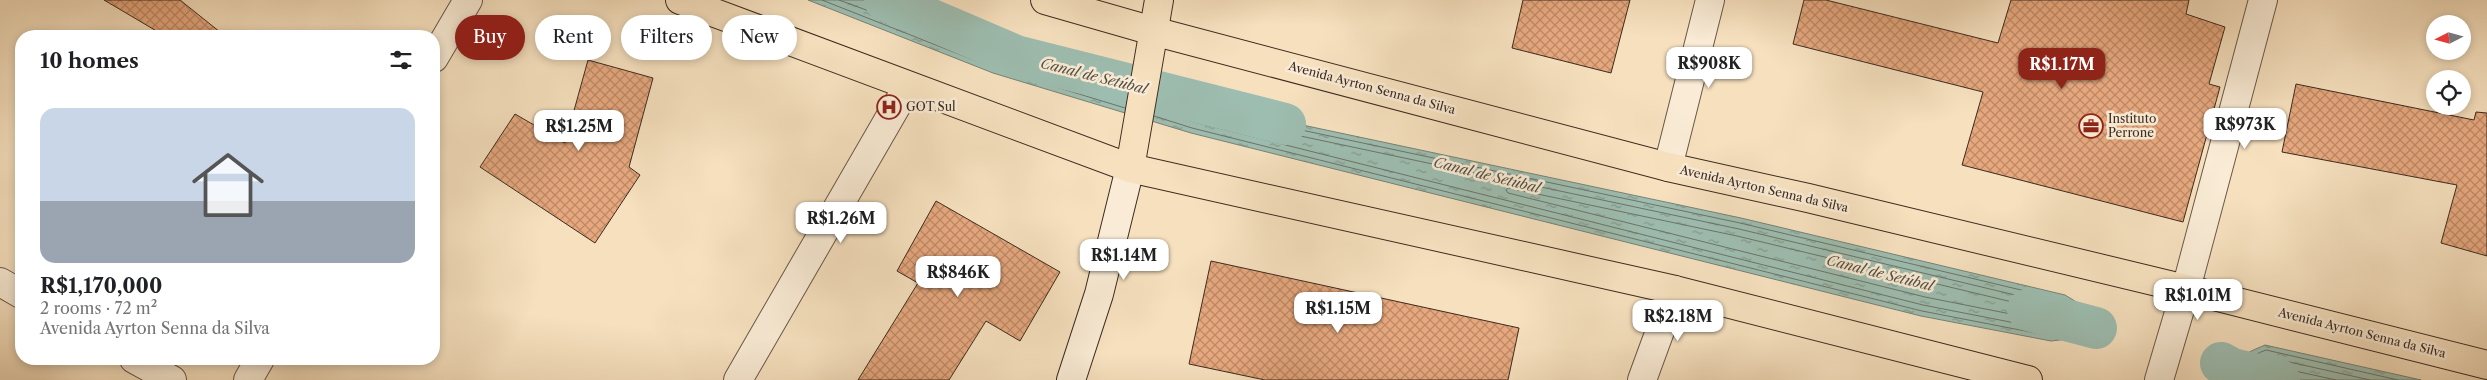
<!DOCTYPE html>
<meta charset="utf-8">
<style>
body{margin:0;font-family:"Libre Caslon Text",serif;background:#f2f2f2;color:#202124;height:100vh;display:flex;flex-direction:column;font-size:19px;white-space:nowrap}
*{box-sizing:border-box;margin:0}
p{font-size:16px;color:#757577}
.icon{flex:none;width:28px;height:28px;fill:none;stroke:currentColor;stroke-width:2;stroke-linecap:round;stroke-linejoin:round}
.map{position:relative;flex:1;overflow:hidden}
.side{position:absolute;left:15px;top:30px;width:425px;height:335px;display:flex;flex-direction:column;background:#fff;border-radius:20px;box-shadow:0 2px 8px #0003}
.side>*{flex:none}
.hud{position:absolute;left:455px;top:15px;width:475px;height:45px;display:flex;gap:10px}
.needle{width:32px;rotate:264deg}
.controls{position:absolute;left:2426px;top:15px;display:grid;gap:10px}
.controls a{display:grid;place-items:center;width:45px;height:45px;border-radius:50%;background:#fff;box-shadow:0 2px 8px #0003;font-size:25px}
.price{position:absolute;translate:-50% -42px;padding:0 11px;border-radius:10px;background:#fff;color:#222;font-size:16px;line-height:32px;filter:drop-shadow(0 1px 2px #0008)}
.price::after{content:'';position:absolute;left:50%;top:30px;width:15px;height:11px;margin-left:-8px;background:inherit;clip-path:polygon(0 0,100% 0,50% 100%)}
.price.selected{background:#8f2418;color:#fff}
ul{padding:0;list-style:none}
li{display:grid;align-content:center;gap:10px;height:265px;padding:0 25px}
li+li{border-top:1px solid #e0e0e0}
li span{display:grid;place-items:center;height:155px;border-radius:15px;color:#555}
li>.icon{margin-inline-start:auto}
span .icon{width:90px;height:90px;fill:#fffc;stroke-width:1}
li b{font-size:21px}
h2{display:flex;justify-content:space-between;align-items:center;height:60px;padding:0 25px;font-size:21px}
.chip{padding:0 18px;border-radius:22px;background:#fff;box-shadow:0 2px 8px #0003;font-size:18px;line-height:45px}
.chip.selected{background:#8f2418;color:#fff}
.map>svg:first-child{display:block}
.water{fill:url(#water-ripples);stroke:#768376}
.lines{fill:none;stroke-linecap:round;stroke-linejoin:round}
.shore{stroke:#6c7468;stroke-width:1}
.canal{stroke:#9dbdb0;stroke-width:42}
.building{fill:url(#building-cross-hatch);stroke:#3c2b20}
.minor-casing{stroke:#6a5848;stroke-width:30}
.secondary-casing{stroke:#3c2b20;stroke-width:30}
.primary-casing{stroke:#3c2b20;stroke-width:30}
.minor{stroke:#f9ebd5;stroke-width:28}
.secondary{stroke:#f9ebd5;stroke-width:28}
.primary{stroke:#f6e0be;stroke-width:28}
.labels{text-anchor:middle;stroke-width:5;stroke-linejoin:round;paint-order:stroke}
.street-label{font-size:12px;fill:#3c2b20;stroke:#f9ebd5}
.poi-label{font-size:12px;fill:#3c2b20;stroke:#f9ebd5;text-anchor:start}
.water-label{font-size:14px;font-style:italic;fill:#545044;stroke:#f9ebd5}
</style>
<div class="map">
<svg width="2487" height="380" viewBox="0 0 2487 380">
<defs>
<pattern id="water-ripples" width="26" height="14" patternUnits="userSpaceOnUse" patternTransform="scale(1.25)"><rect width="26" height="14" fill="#9dbdb0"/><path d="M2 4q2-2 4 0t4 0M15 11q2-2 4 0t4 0" fill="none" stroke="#819a8f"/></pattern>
<pattern id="building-cross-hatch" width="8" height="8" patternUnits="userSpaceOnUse" patternTransform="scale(1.25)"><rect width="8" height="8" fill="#e7a87e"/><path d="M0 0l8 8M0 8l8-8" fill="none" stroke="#bc8967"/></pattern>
</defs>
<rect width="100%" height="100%" fill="#f6e0be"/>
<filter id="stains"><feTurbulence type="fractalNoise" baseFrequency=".004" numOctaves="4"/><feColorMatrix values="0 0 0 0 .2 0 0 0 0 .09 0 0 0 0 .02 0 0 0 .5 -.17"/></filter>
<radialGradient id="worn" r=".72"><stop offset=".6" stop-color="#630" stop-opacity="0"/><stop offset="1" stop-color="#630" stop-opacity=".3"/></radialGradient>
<g class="water">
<polygon points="808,0 885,0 1016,56 1227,109 1741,218 2065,295 2083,306 2083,324 2077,338 2051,341 1921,316 1191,133 993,73"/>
<path d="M 2265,345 L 2421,380 L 2232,380 C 2232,357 2247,353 2265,345 Z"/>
</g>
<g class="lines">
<g class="shore">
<polyline points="822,0 994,68 1125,108"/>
<polyline points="839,0 899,22 899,18 882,10 879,0"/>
<polyline points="885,0 888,7 1014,61 1128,89"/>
<polyline points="1155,110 1194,122 1923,305 2051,330 2069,328 2072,322 2072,312 2061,306 1739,229 1225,120 1156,103"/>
<polyline points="1154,116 1192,128 1922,311 2051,336 2073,333 2078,323 2078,309 2063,300 1740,223 1226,114 1158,97"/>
<polygon points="1509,188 1737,236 2058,313 2064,319 2051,322 1925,297 1508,193 1506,190"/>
<path d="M 2237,380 C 2238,362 2251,356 2266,350 L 2398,380"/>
<polyline points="2243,380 2244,373 2250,365 2267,357 2370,380"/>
<polyline points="2251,380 2255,370 2268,365 2336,380"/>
</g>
<g class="canal">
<polyline points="885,0 1016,56 1285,124"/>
<polyline points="2028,310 2096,328"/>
<polyline points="2221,363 2232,369 2279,380"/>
</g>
</g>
<g class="building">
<polygon points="104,0 180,0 225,36 165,36"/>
<polygon points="1523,0 1630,0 1611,73 1512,48"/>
<polygon points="1804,0 1826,0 1998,43 2011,0 2189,0 2186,14 2225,27 2209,84 2220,87 2183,222 1962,165 1983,92 1793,44"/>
<polygon points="588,60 653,78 629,167 640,175 595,243 480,167 515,114 565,143"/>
<polygon points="2296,84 2474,120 2476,112 2487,113 2487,256 2441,243 2457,185 2282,152"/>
<polygon points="936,201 1060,272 1020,341 986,321 949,380 858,380 918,283 897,271"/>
<polygon points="1211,261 1519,328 1508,380 1265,380 1189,364"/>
</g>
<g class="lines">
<g class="minor-casing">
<g id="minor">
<polyline points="434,58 468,0"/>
<polyline points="1668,167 1710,0"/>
<polyline points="0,282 21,294"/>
<polyline points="134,359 172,380"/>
<polyline points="248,380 260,359"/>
<polyline points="738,380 908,86"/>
<polyline points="1642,380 1675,290"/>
<polyline points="2159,380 2186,289 2263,0"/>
</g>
</g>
<g class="secondary-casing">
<polyline id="secondary" points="1071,380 1099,294 1130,168"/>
</g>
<g class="primary-casing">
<g id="primary">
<polyline points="680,0 1130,168 1675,290 2028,380"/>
<polyline points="1045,0 1153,31 1668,167 1808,198 2186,289 2487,365"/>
<polyline points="1130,168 1159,0"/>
</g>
</g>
<use href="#minor" class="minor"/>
<use href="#secondary" class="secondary"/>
<use href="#primary" class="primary"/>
</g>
<defs>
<g id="hospital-ring" transform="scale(1.25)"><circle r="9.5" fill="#f9ebd5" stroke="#8f2418" stroke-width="1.5"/><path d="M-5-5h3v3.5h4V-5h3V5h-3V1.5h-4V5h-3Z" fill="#8f2418"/></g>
<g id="office-ring" transform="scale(1.25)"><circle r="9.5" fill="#f9ebd5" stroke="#8f2418" stroke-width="1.5"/><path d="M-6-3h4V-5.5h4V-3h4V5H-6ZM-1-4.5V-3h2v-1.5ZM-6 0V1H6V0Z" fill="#8f2418"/></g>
</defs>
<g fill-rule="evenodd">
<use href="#hospital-ring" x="889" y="107"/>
<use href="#office-ring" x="2091" y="126"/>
</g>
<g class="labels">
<g class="street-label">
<text transform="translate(1372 88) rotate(15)" y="4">Avenida Ayrton Senna da Silva</text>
<text transform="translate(1764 189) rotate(13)" y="4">Avenida Ayrton Senna da Silva</text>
<text transform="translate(2362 333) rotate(14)" y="4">Avenida Ayrton Senna da Silva</text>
</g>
<g class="poi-label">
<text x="906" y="111">GOT Sul</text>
<text x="2108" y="123">Instituto<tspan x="2108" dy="14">Perrone</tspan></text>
</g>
<g class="water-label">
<text transform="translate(1094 76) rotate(14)" y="5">Canal de Setúbal</text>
<text transform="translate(1487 175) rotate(14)" y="5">Canal de Setúbal</text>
<text transform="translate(1880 273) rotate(14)" y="5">Canal de Setúbal</text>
</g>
</g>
<rect width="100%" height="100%" filter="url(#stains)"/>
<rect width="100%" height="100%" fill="url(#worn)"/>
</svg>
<div class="controls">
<a><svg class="needle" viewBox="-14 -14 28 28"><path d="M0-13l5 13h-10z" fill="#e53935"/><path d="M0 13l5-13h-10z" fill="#757577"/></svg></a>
<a><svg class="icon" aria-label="locate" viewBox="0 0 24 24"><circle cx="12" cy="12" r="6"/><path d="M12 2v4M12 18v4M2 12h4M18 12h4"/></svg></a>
</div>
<b class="price" style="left:1709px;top:89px">R$908K</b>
<b class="price selected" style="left:2062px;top:90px">R$1.17M</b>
<b class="price" style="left:2245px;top:150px">R$973K</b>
<b class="price" style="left:579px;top:152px">R$1.25M</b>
<b class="price" style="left:841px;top:244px">R$1.26M</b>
<b class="price" style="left:1124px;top:281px">R$1.14M</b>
<b class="price" style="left:958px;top:298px">R$846K</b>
<b class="price" style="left:2198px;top:321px">R$1.01M</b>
<b class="price" style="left:1338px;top:334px">R$1.15M</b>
<b class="price" style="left:1678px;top:342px">R$2.18M</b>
<div class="hud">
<a class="chip selected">Buy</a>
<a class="chip">Rent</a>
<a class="chip">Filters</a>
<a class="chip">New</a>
</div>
<section class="side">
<h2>10 homes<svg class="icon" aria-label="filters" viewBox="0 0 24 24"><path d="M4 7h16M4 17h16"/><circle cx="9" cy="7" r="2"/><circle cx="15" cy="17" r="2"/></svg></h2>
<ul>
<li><span style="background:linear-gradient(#c9d6e8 60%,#9aa5b1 0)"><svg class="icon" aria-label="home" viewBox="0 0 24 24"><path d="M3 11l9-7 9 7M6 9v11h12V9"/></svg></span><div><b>R$1,170,000</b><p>2 rooms · 72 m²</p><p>Avenida Ayrton Senna da Silva</p></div></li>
</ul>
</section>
</div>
